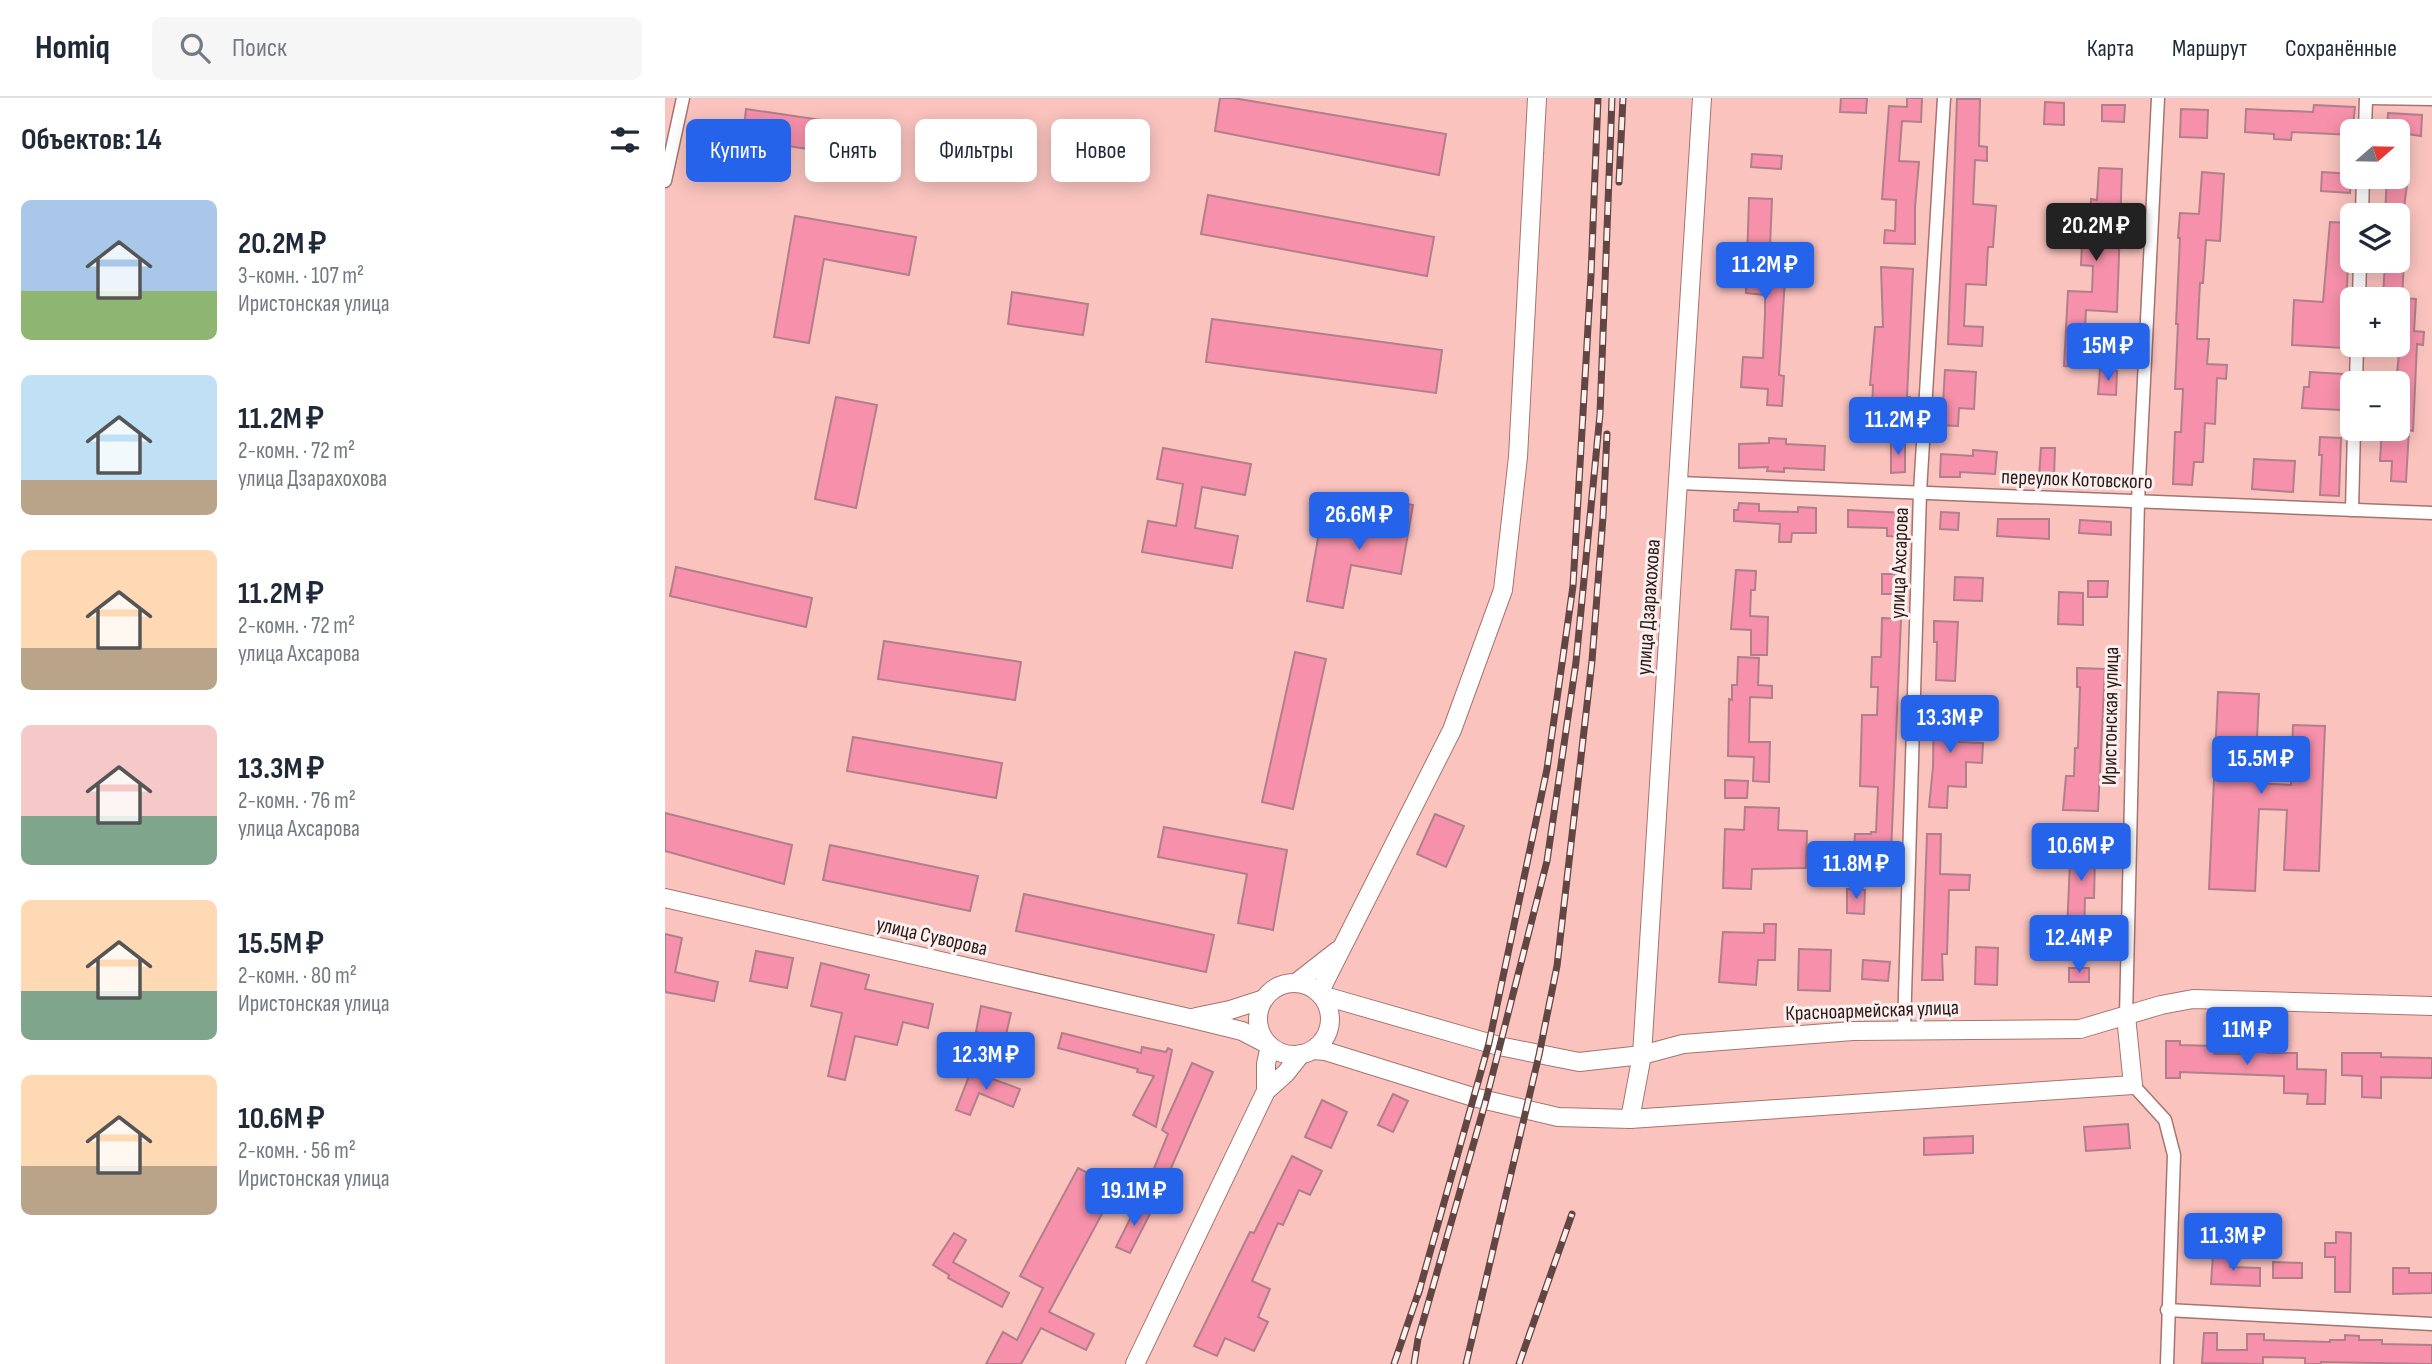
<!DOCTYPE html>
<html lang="ru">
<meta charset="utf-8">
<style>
body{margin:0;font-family:"Sofia Sans Condensed",sans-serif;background:#f6f6f7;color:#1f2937;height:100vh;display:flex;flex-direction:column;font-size:26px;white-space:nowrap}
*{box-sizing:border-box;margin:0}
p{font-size:23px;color:#747a83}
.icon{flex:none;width:38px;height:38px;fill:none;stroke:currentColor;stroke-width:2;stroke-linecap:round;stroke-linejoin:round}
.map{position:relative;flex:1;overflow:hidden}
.sheet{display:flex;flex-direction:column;background:#fff;width:665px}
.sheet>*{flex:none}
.top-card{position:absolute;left:21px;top:21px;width:665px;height:63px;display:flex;gap:14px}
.needle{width:46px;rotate:70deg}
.fabs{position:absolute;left:1675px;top:21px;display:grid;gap:14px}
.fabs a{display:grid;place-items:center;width:70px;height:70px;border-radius:10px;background:#fff;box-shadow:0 4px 18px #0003;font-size:35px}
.price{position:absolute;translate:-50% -60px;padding:0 16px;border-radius:7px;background:#2563eb;color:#fff;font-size:23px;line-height:46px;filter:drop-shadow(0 2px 4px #0008)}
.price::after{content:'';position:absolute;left:50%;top:42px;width:21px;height:16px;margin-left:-10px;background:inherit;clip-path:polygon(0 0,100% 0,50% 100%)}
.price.current{background:#222;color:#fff}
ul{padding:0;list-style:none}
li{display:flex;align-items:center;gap:21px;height:175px;padding:0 21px}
li span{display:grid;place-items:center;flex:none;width:196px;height:140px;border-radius:10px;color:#555}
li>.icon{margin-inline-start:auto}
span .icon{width:84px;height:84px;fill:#fffc;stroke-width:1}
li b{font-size:30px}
h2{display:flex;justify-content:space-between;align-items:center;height:84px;padding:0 21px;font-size:30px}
.pill{padding:0 24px;border-radius:10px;background:#fff;box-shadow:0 4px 18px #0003;font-size:24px;line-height:63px}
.pill.current{background:#2563eb;color:#fff}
header{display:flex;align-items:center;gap:42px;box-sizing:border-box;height:98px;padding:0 35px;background:#fff;border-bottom:2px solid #e0e1e3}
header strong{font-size:33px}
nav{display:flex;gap:38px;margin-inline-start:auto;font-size:24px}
.search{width:490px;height:63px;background:#f6f6f7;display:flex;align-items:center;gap:18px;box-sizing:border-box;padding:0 24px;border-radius:10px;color:#747a83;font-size:26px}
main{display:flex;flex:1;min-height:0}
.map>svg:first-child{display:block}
.building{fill:#f791ab;stroke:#b17f8a;stroke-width:2}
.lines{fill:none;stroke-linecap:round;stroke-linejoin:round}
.street-casing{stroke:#a57470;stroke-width:15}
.secondary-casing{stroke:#a57470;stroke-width:20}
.street{stroke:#fff;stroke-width:12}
.secondary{stroke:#fff;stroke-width:18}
.rail-casing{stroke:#624643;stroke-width:7}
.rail{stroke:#fcf0ef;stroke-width:4.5;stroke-dasharray:13;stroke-linecap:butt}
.labels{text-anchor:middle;stroke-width:6;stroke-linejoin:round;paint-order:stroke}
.street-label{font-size:21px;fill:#2c1917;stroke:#fcf0ef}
</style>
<header>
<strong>Homiq</strong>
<div class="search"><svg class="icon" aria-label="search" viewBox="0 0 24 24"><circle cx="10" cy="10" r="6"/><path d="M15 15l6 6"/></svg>Поиск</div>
<nav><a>Карта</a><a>Маршрут</a><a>Сохранённые</a></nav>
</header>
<main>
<section class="sheet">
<h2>Объектов: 14<svg class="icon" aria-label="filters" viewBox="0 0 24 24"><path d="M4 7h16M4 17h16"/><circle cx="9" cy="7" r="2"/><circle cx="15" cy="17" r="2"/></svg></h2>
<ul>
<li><span style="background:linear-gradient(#a9c7e8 65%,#8fb573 0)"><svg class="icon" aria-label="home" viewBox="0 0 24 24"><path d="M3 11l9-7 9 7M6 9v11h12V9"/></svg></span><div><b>20.2M ₽</b><p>3-комн. · 107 m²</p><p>Иристонская улица</p></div></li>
<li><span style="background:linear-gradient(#bfe0f5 75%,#b9a48a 0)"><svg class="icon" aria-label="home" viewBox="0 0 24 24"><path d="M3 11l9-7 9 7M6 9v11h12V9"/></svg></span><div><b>11.2M ₽</b><p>2-комн. · 72 m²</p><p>улица Дзарахохова</p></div></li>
<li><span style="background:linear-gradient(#ffd9b3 70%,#b9a48a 0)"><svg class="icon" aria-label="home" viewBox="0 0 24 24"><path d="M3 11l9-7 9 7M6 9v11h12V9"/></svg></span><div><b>11.2M ₽</b><p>2-комн. · 72 m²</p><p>улица Ахсарова</p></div></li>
<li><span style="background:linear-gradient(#f6c9c9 65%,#7fa58c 0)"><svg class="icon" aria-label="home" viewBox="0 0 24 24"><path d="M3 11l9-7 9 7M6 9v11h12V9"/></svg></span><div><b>13.3M ₽</b><p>2-комн. · 76 m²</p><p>улица Ахсарова</p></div></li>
<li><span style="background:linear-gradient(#ffd9b3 65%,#7fa58c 0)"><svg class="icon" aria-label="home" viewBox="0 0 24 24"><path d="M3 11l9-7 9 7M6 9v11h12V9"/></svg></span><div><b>15.5M ₽</b><p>2-комн. · 80 m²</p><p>Иристонская улица</p></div></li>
<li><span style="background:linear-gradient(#ffd9b3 65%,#b9a48a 0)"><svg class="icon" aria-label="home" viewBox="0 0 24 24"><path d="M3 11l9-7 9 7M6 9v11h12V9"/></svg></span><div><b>10.6M ₽</b><p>2-комн. · 56 m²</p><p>Иристонская улица</p></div></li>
</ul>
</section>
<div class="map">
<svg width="1767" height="1266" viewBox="0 0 1767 1266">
<rect width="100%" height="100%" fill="#fac3be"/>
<g class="building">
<polygon points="555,0 568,0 781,36 774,77 550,33"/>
<polygon points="1176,0 1202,0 1201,15 1175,14"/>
<polygon points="1242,0 1257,0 1256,24 1237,23 1234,63 1254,64 1250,109 1250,146 1219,145 1220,132 1230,133 1231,102 1217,101 1224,8 1242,9"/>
<polygon points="1292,1 1315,1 1314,48 1322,49 1322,63 1310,62 1308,106 1331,108 1328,149 1323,149 1321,187 1301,186 1299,228 1318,229 1317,248 1283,246"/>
<polygon points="1380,4 1399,5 1399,27 1379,26"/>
<polygon points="1437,7 1460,7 1459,24 1437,23"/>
<polygon points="1649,7 1690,9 1687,37 1627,34 1626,42 1609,41 1609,36 1580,34 1581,11 1648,14"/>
<polygon points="81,11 231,33 227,64 78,41"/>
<polygon points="1516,11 1543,12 1542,40 1515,39"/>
<polygon points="1723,15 1757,17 1756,38 1722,33"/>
<polygon points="1087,56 1117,58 1116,71 1086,69"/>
<polygon points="1434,70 1457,71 1452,214 1421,212 1418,269 1399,268 1403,193 1427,194 1428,168 1416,167 1417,147 1412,147 1414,117 1425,118 1426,101 1432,102"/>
<polygon points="1537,74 1559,76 1555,143 1541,142 1538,185 1535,185 1532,241 1544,241 1542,266 1562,267 1561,281 1552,280 1550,326 1540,325 1538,364 1529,364 1527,387 1508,386 1510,334 1516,334 1518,291 1510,291 1513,226 1511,226 1515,140 1513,140 1515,115 1534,116"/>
<polygon points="1657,74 1686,76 1685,95 1656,93"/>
<polygon points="1722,79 1743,79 1738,117 1720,117"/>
<polygon points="543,97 769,139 762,178 536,136"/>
<polygon points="1084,100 1107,101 1105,148 1114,149 1112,179 1120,180 1114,277 1119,278 1117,308 1102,307 1103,291 1076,289 1078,259 1098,260 1100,217 1100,197 1081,195"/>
<polygon points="130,118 251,139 244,177 159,161 144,245 109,239"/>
<polygon points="1665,124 1685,125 1679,250 1627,247 1629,202 1658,204"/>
<polygon points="1720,163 1739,164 1737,200 1751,201 1749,233 1759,234 1758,247 1752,246 1748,333 1744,332 1741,384 1726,383 1727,363 1715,363 1717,331 1732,331 1732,275 1735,245 1732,245 1732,201 1718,201"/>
<polygon points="1216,169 1248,171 1242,299 1245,299 1244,312 1207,310 1208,287 1205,287 1210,229 1218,229"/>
<polygon points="347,194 423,206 418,237 343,226"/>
<polygon points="547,221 777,252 771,295 541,264"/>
<polygon points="1280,272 1311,274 1309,311 1294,310 1293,328 1273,327 1275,305 1278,305"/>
<polygon points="1435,272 1452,273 1451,297 1433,296"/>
<polygon points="1645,274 1678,276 1676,312 1637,310 1639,289 1644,289"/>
<polygon points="171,299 212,307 191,410 150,401"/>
<polygon points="1655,339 1676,340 1674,398 1655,397 1657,357 1654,357"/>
<polygon points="1104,340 1121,341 1121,346 1160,348 1159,372 1119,370 1119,374 1102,373 1103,369 1074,370 1074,346 1104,345"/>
<polygon points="1240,343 1240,374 1226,375 1226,344"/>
<polygon points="498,350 586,366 580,397 537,389 530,430 573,438 567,470 477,454 483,423 511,428 518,386 492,381"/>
<polygon points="1376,350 1390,350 1389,380 1374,379"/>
<polygon points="1308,352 1332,354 1330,376 1295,374 1295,379 1275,379 1276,356 1308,358"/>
<polygon points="1589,361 1630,363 1628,394 1587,391"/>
<polygon points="711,400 748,407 736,476 686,467 678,510 642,503 655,429 704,438"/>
<polygon points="1074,405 1094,406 1094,413 1133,414 1133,409 1151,410 1151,435 1127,435 1126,444 1114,444 1115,426 1069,423 1069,412 1073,412"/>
<polygon points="1183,412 1240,415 1240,439 1222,438 1222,430 1183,429"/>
<polygon points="1276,414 1294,415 1293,432 1275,431"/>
<polygon points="1333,421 1384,421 1384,441 1332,438"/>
<polygon points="1415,422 1446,424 1446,437 1414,435"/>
<polygon points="11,469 147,500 141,529 5,498"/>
<polygon points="1071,472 1091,473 1090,492 1086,492 1085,518 1103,519 1102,557 1086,557 1086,532 1066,531"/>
<polygon points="1217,476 1238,476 1237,496 1217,496"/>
<polygon points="1290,479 1318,480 1317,503 1289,502"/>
<polygon points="1423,483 1443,483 1442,499 1423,499"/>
<polygon points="1394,494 1418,495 1418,527 1393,526"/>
<polygon points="1217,520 1236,521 1226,755 1189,753 1190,736 1206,736 1206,734 1211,734 1213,689 1195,688 1197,617 1212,617 1213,589 1206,589 1207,559 1216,559"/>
<polygon points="1269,523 1293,524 1290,583 1271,582 1272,544 1269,544"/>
<polygon points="219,543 356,564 350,602 213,581"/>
<polygon points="630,554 661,561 628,711 597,704"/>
<polygon points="1073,559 1094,560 1093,587 1107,588 1107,600 1085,599 1084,644 1105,644 1104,684 1088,683 1089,659 1063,658 1064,601 1067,602 1067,587 1072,587"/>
<polygon points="1412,570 1440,571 1433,713 1398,712 1401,678 1409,678 1410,650 1413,650 1415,589 1412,589"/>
<polygon points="1553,594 1594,596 1590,685 1626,687 1628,627 1660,628 1654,773 1619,772 1622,712 1594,711 1590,793 1544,791"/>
<polygon points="1269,607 1295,608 1294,644 1318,645 1317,665 1301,664 1301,689 1283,688 1282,710 1264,709 1268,669"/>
<polygon points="188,639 337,665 331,700 182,673"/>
<polygon points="1060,682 1083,683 1082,700 1060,700"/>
<polygon points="1080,709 1114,710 1113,732 1142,733 1141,770 1087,771 1086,791 1058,790 1060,731 1079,732"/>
<polygon points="0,715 127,747 119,786 0,753"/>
<polygon points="770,716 799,728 781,769 752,756"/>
<polygon points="499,729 622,752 608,832 573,825 582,776 493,759"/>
<polygon points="1262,736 1276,736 1275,776 1305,777 1304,792 1284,792 1282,856 1277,856 1278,882 1257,882"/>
<polygon points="1413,742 1433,742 1433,759 1430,759 1429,800 1420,800 1419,833 1402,833 1405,763 1412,763"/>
<polygon points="165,747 313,778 305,813 158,782"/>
<polygon points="1182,791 1200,792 1199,816 1182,815"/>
<polygon points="359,796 549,837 541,874 351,833"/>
<polygon points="1099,826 1111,826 1110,862 1093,862 1091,887 1054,884 1058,834 1099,835"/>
<polygon points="0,836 17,840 10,874 53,884 49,903 0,894"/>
<polygon points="1311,849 1333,850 1332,887 1310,886"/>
<polygon points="1134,851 1166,852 1165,893 1133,892"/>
<polygon points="91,853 128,860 122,890 85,883"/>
<polygon points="1198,862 1225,864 1223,883 1197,881"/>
<polygon points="156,865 204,877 200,891 268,906 263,930 238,924 232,947 190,938 180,982 163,978 177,915 146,908"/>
<rect x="1404" y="870" width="20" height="14"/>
<polygon points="316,908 346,915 340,941 311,934"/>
<polygon points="397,935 476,955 477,949 501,954 503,950 507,952 491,1029 468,1017 489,978 472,974 473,971 393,950"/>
<polygon points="1501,943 1515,943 1515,947 1549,948 1549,956 1584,956 1584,950 1602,950 1602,955 1632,955 1632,971 1661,972 1660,1006 1642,1006 1643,996 1619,995 1619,978 1515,974 1515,980 1501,980"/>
<polygon points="1677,955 1716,955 1716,959 1767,960 1767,980 1716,979 1716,1000 1697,999 1697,978 1677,977"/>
<polygon points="527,965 548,974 500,1084 486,1078 503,1036 497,1032"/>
<polygon points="306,973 355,991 348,1009 314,995 305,1017 291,1012"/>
<polygon points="728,996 743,1003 728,1034 713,1027"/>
<polygon points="657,1002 682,1014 666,1050 640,1039"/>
<polygon points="1463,1026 1465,1050 1421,1053 1419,1029"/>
<polygon points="1308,1038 1308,1055 1259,1057 1259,1040"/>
<polygon points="627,1058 657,1073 645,1097 634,1092 618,1127 613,1125 587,1183 605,1191 593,1219 603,1224 589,1253 560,1240 552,1258 529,1248 585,1134 589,1135"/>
<polygon points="413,1070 451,1090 384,1214 429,1236 421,1252 376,1230 356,1266 321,1266 338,1234 352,1242 378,1190 355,1178"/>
<polygon points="473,1105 487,1112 465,1155 451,1149"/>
<polygon points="1671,1134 1686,1135 1685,1194 1670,1194 1670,1159 1660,1159 1660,1145 1671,1145"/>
<polygon points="289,1135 301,1142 288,1164 344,1195 337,1209 283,1180 284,1177 268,1167"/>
<polygon points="1548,1157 1566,1158 1565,1169 1595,1170 1595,1188 1546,1186"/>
<polygon points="1608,1164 1637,1165 1637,1180 1608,1180"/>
<polygon points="1728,1170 1744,1170 1744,1175 1767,1175 1767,1195 1728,1196"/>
<polygon points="1539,1235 1552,1235 1552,1252 1582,1252 1582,1236 1599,1236 1599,1242 1665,1244 1665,1242 1680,1242 1680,1237 1694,1238 1694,1242 1717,1242 1717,1246 1767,1247 1767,1266 1656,1264 1656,1266 1640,1266 1640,1260 1598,1259 1598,1266 1537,1265"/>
</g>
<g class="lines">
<g class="street-casing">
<g id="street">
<polyline points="1705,0 1767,1"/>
<polyline points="1700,33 1701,0"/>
<polyline points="0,83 18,0"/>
<polyline points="1697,117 1698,79"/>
<polyline points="1694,201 1695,163"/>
<polyline points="1691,285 1692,247"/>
<polyline points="1014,385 1767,415"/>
<polyline points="1687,412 1689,331"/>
<polyline points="1461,918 1473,403 1493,0"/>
<polyline points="1239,931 1255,394 1279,0"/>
<polyline points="1468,987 1500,1022 1509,1057 1502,1266"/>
<polyline points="1502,1212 1767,1226"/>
</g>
</g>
<g class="secondary-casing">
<g id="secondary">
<polyline points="0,800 524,920 577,933 604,947"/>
<polyline points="631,885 672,853"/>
<circle cx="629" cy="921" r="36"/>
<polyline points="654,895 787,632 838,492 853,359 872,0"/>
<polyline points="656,897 834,948 914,964 977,957 1018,946 1188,933 1415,931 1496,907 1528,901 1767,908"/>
<polyline points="531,919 565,912 599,901"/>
<polyline points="648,952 660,953 808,999 893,1019 965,1021 1468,987 1461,918"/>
<polyline points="601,993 601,966 605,948"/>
<polyline points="965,1021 977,957 1037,0"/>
<polyline points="470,1266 601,993 621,975 636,956"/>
</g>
</g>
<use href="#street" class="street"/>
<use href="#secondary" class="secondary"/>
<g class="rail-casing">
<g id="rail">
<polyline points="954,84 958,0"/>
<polyline points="753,1197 824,945 882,671 908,488 926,177 933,0"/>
<polyline points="729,1266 755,1190"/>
<polyline points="749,1266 753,1241 821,1002 882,763 911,564 935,316 947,0"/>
<polyline points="801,1266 874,957 892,868 927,563 938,419 942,336"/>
<polyline points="854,1266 907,1116"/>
</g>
</g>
<use href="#rail" class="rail"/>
</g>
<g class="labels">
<g class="street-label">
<text transform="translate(1412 381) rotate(2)" y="7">переулок Котовского</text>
<text transform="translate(1234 465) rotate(-88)" y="7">улица Ахсарова</text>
<text transform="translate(983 509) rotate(-86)" y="7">улица Дзарахохова</text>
<text transform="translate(1445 618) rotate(-89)" y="7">Иристонская улица</text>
<text transform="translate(267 838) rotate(13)" y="7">улица Суворова</text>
<text transform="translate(1207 912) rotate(-2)" y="7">Красноармейская улица</text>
</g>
</g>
</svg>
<div class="fabs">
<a><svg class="needle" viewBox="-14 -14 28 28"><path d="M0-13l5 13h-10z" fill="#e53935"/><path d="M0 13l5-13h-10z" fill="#747a83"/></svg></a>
<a><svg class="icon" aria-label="layers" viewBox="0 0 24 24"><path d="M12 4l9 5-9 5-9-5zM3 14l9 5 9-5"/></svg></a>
<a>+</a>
<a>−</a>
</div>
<b class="price current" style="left:1431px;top:165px">20.2M ₽</b>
<b class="price" style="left:1100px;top:204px">11.2M ₽</b>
<b class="price" style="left:1443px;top:285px">15M ₽</b>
<b class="price" style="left:1233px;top:359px">11.2M ₽</b>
<b class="price" style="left:694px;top:454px">26.6M ₽</b>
<b class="price" style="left:1285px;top:657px">13.3M ₽</b>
<b class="price" style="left:1596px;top:698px">15.5M ₽</b>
<b class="price" style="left:1416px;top:785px">10.6M ₽</b>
<b class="price" style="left:1191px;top:803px">11.8M ₽</b>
<b class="price" style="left:1414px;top:877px">12.4M ₽</b>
<b class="price" style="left:1582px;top:969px">11M ₽</b>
<b class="price" style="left:321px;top:994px">12.3M ₽</b>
<b class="price" style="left:469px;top:1130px">19.1M ₽</b>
<b class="price" style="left:1568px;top:1175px">11.3M ₽</b>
<div class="top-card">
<a class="pill current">Купить</a>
<a class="pill">Снять</a>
<a class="pill">Фильтры</a>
<a class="pill">Новое</a>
</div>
</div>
</main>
